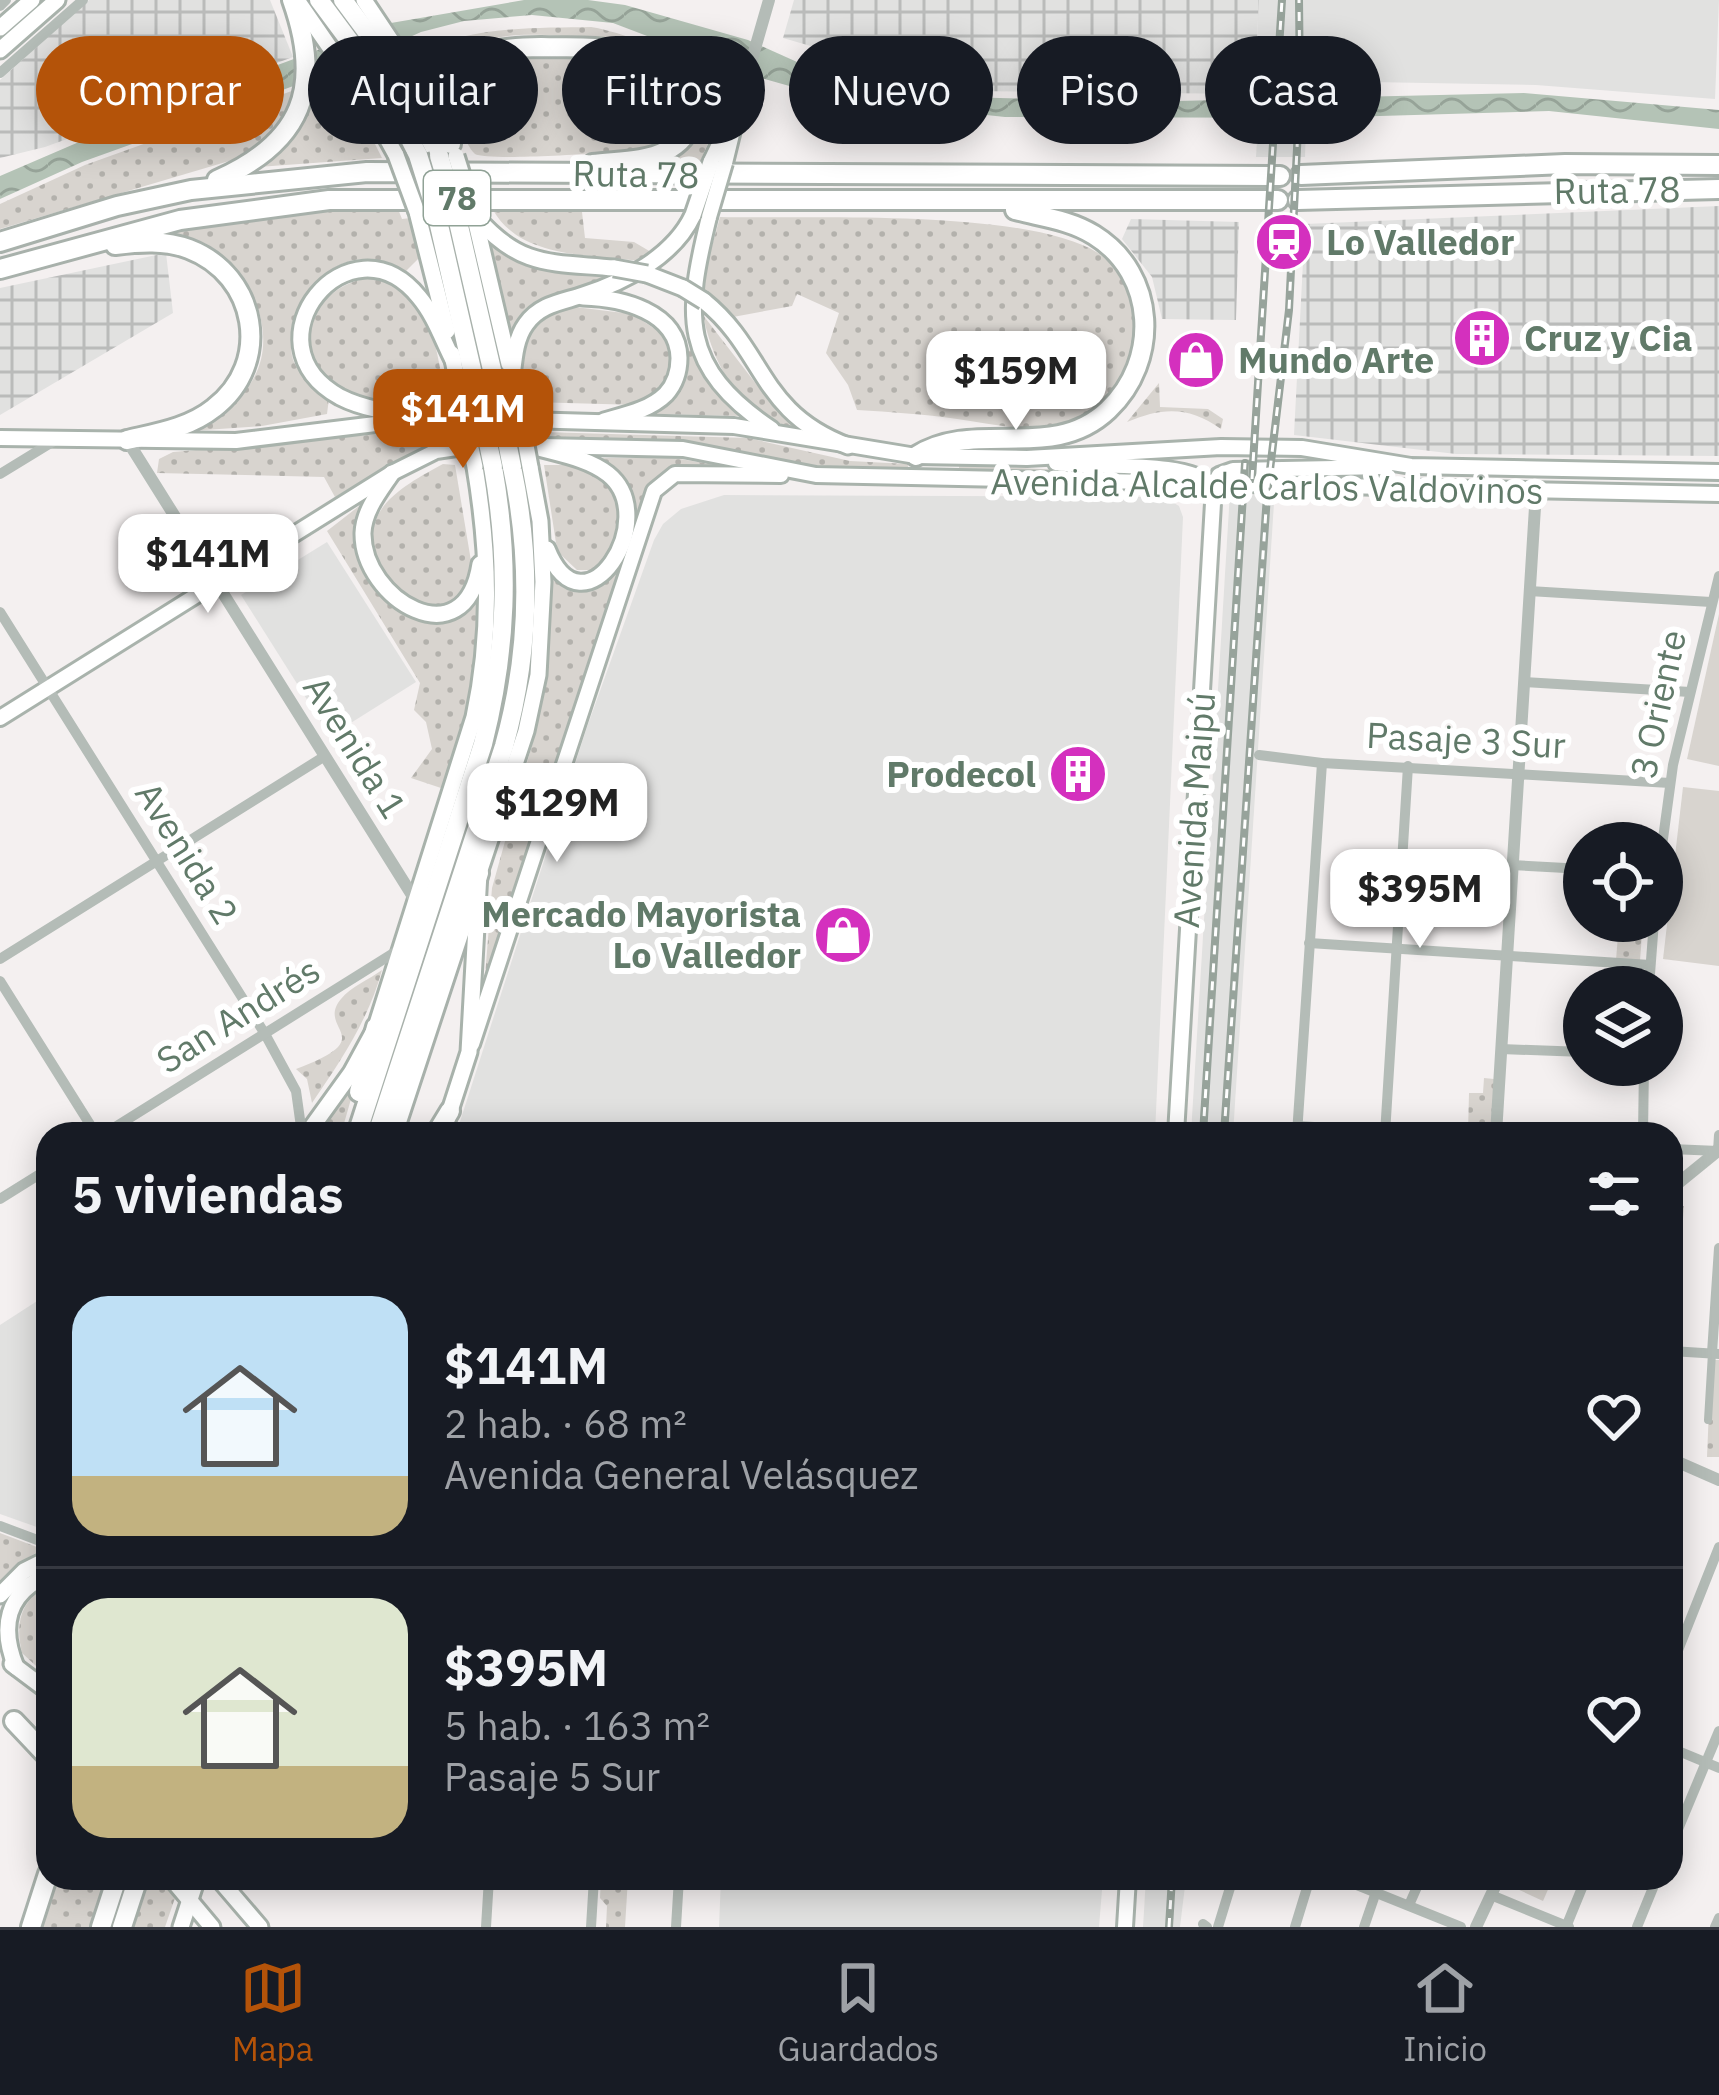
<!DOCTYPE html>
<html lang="es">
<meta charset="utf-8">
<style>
body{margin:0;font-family:"IBM Plex Sans",sans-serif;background:#242831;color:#f1f3f6;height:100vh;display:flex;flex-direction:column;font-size:45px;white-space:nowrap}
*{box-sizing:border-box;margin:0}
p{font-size:39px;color:#9ea1a6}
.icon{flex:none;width:66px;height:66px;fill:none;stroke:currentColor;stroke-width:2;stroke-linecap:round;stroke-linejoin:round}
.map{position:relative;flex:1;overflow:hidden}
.details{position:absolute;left:36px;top:1122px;width:1647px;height:768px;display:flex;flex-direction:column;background:#171b24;border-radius:36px;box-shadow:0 6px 30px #0003}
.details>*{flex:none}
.top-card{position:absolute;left:36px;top:36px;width:1647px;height:108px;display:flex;gap:24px}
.buttons{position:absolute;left:1563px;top:822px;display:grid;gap:24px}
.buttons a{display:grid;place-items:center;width:120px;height:120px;border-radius:50%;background:#171b24;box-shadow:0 6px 30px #0003;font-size:60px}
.price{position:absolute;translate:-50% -102px;padding:0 27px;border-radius:24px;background:#fff;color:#222;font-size:39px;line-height:78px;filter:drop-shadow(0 3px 6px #0008)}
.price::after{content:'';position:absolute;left:50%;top:72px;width:36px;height:27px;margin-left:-18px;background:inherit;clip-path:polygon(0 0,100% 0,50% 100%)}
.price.active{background:#b45309;color:#fff}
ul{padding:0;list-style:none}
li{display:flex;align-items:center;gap:36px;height:300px;padding:0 36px}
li+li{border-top:3px solid #363941}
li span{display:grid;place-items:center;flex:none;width:336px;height:240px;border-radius:36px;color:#555}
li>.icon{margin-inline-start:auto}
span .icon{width:144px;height:144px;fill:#fffc;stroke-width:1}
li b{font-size:51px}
h2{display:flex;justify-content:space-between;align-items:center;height:144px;padding:0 36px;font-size:51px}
.chip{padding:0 42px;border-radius:54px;background:#171b24;box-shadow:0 6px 30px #0003;font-size:42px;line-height:108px}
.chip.active{background:#b45309;color:#fff}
.dock{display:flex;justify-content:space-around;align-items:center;height:168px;border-top:3px solid #363941;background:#171b24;font-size:33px;color:#9ea1a6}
.dock a{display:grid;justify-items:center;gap:6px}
.dock .active{color:#b45309}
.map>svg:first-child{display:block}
.built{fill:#e1e1e0}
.industrial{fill:url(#industrial-grid)}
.green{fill:url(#green-dots)}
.pitch{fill:#d8d4cf}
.water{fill:url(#water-waves)}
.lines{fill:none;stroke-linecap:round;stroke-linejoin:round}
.secondary-casing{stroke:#a9b3ac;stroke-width:20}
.primary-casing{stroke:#a8b2ab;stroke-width:21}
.motorway-casing{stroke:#a8b1ab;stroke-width:24}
.pedestrian{stroke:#b4bcb7;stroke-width:8}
.minor{stroke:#b4bcb7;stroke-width:10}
.tertiary{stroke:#b4bcb7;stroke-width:12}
.secondary{stroke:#fff;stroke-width:14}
.primary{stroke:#fff;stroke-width:15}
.motorway{stroke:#fff;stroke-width:18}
.rail-casing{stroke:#97a39b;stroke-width:8}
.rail{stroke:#fff;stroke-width:3;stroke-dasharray:9;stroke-linecap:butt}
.secondary-bridge-casing{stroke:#a9b3ac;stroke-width:20;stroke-linecap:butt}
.primary-bridge-casing{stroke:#a8b2ab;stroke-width:21;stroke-linecap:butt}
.motorway-bridge-casing{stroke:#a8b1ab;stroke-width:24;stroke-linecap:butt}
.secondary-bridge{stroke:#fff;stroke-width:14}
.primary-bridge{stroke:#fff;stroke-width:15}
.motorway-bridge{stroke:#fff;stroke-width:18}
.labels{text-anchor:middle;stroke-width:12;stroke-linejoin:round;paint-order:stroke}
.shield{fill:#fff;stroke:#90a296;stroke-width:3}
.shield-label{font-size:33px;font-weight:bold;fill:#617a69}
.street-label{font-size:36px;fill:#617a69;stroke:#fff}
.poi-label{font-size:36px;font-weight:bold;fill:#617a69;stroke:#fff;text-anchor:start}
</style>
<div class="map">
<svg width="1719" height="1927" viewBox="0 0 1719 1927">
<defs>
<pattern id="industrial-grid" width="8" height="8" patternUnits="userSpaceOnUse" patternTransform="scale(3)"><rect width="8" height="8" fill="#e1e1e0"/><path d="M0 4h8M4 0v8" fill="none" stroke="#babbba"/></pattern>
<pattern id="green-dots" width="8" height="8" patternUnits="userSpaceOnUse" patternTransform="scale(3)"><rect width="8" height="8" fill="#d8d4cf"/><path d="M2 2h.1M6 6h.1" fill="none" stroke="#b3b1ac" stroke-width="1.8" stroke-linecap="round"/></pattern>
<pattern id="water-waves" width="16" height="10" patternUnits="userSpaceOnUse" patternTransform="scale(3)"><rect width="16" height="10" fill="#b4c3b6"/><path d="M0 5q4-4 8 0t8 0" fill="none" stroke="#96a398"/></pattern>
</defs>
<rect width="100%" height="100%" fill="#f4f0f0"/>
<g class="built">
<polygon points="1259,0 1719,0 1715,99 1536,85 1255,80"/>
<polygon points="1258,122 1306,129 1305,157 1256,157"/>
<polygon points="1230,492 1267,495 1274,503 1233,1134 1191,1134"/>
<polygon points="724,495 1164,497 1179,506 1183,517 1155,1134 456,1134 586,730 654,540 663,524 681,509"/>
<polygon points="327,542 416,682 330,736 241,595"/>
<polygon points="48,1294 48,1531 0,1514 0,1325"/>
<polygon points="721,1878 1103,1878 1099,1927 719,1927"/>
<polygon points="1146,1878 1186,1878 1180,1927 1143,1927"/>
</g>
<g class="industrial">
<polygon points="89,0 270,0 293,57 45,147 0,158 0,80"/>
<polygon points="794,0 1259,0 1255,80 1250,94 966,91 783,38"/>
<polygon points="1719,206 1719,456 1456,454 1294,435 1305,224"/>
<polygon points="1131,219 1239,222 1236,320 1162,319 1152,277 1122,239"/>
<polygon points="166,253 173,313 0,415 0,288"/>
</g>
<g class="green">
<path d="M 591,27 C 622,32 669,50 690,74 C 702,89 704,102 722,111 L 700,162 L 649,164 L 695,112 C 677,93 658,65 636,51 C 614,37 586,38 562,36 C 509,33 454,31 440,94 L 416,54 C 467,26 534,28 591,27 Z"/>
<path d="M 539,54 C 591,57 626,51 666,89 C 682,103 687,131 666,143 C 650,152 488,162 475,154 C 469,149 465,138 462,130 C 448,101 461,80 482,58 Z"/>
<path d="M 341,75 L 380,137 L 373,140 L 382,158 L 258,167 C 287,144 303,119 314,84 Z"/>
<polygon points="300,88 274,139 246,156 0,229 0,204 85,165"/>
<path d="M 330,208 L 398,209 L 402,219 L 411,218 L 419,258 L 406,271 C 394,266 383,260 370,259 C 322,256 284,310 292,356 C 296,374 316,387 329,398 L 327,414 L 262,426 L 190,431 C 206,419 230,408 243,393 C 284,348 257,279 213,248 C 195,236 171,235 150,233 Z"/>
<path d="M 493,210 L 582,212 L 585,238 L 634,242 L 651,252 L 639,261 C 589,254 521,259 493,210 Z"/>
<path d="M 720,217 C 811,219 1025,208 1098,253 C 1121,268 1139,304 1136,332 C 1132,363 1128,372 1108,397 C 1071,445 1009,426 957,419 C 924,414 890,412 857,410 L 848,385 L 826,353 L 839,313 L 797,294 L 792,306 L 733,317 L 700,289 Z"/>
<path d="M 491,242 L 523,261 L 612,272 C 563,305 528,276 513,350 Z"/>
<path d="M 382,277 C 436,308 434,341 446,398 L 425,398 L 424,403 C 395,401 357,404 333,385 C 280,343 321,276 382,277 Z"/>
<path d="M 575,307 L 632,314 L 663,334 L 672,362 L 665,389 L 638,405 L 531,402 C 515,353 519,318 575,307 Z"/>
<path d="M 703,315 L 773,406 L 800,430 C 742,416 714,369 703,315 Z"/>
<polygon points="690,348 712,387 741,416 653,414 677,392"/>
<path d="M 1159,383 L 1160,407 L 1208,409 L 1223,419 L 1221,429 C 1189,406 1162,407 1127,422 Z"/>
<polygon points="435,429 748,438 850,461 908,464 908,470 902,475 803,470 715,449 540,439 438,443 417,450 335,497 324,477 157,473 159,459 173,452"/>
<path d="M 598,458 L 674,458 L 752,471 C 718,472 668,461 645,492 L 484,989 L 492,888 L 537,727 L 546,679 L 552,572 L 557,577 C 570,579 593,585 605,580 C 628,571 638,502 628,482 C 621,470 610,464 598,458 Z"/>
<path d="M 443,464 L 455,465 L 472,567 C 456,656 351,575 377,517 C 388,493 421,476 443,464 Z"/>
<path d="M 544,465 L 574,465 L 609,479 C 623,515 623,539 597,570 L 577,570 L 559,553 L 556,543 Z"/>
<polygon points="959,465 1192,476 959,475"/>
<path d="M 363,503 C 358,515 353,527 354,540 C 358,583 410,640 456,616 C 466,611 475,598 483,589 L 469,710 L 444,789 L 411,778 L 432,749 L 426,722 L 414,710 L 420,683 L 327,531 Z"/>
<polygon points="1619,921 1643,921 1638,987 1614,987"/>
<path d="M 382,970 C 369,1019 340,1062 312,1103 L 307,1079 L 296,1069 C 383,1037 315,1030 341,999 C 350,987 370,979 382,970 Z"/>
<polygon points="359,1071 341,1134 314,1134"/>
<polygon points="1484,1078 1494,1079 1492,1133 1468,1132 1469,1093 1483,1093"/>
<polygon points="1684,1206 1680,1258 1671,1257 1671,1208"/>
<polygon points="1711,1360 1719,1360 1719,1457 1707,1457"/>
<polygon points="0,1533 42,1549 21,1562 0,1581"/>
<path d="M 48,1586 L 48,1677 L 22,1653 C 15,1624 20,1600 48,1586 Z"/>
<polygon points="52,1878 108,1878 91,1927 37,1927"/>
<polygon points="150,1878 159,1878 175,1898 165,1927 133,1927"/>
<polygon points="601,1878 628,1878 625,1927 606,1927 607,1906 600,1898"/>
</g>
<g class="pitch">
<polygon points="1719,614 1719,766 1687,759"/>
<polygon points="1683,787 1719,791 1719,966 1663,959"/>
<polygon points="1519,1878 1553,1878 1543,1901 1515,1888"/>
</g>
<polygon class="water" points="524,0 588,0 625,5 748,40 806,66 897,87 962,97 1135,102 1524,93 1719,110 1719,129 1549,111 1311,118 1005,117 912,107 800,89 747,74 613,23 532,15 464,21 421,32 335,71 82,162 0,199 0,176 137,117 391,23"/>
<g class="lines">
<g class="secondary-casing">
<g id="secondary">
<polyline points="725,163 735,122"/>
<path d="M 709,217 C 685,314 679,367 772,429"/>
<polyline points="493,419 734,426 916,456 1027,458 1221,447 1302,448 1411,466 1719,472"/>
<polyline points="0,438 236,441 392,422 471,419"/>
<polyline points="499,445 683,449 816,475 1719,494"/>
<path d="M 1056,463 C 1099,469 1185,459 1214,486"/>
<polyline points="1214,486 1219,475 1233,470 1386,467"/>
<polyline points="0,718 392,473 436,451 477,445"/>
<polyline points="472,1044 654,491 675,474 781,475"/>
<polyline points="1176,1134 1214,486"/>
<polyline points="1125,1927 1128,1878"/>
</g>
</g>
<g class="primary-casing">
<g id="primary">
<polyline points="297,0 364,97 396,155"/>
<polyline points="364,0 418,81 447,135"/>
<polyline points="0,28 32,0"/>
<polyline points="0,50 57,0"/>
<polyline points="711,162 739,104"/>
<polyline points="473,210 509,364"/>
<polyline points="417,212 447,331"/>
<path d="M 477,218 C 521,268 551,262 614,268"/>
<polyline points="647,274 683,288"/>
<path d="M 583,297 C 621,298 678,311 679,358 C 679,372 675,384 666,394 C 650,410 625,415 604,421"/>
<path d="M 704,301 C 766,351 758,412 848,446"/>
<polyline points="452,354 460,396"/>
<path d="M 512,378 C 514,360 515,339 526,324 C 540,304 562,302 583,295 C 625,282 674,256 693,215"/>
<path d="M 439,419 C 407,414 369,412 340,397 C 242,343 350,212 419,297 C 435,316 443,341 454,362"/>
<path d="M 528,445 C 554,453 586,457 608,474 C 663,518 584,641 547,549"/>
<path d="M 392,473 C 380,491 364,510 363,533 C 362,599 465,661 480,564"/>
<polyline points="447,1120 469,1052 479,873 526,731 538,675 543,582 540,521 530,467"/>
<path d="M 307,1134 L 351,1073 L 376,1027 L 474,717 C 492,633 489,551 475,467"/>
<polyline points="0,1595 24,1571 48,1559"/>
<polyline points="12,1664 48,1691"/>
<path d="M 16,1667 C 0,1628 6,1593 48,1575"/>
<polyline points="171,1878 212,1927"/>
<polyline points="218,1878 260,1927"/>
<polyline points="181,1927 197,1878"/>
</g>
</g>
<g class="motorway-casing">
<g id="motorway">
<polyline points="319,0 383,86 418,155"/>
<polyline points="343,0 389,62 439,156"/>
<path d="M 451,144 C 439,66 466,47 541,47 C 569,48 598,45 624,53 C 661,65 725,120 666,151 C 645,162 616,161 593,164"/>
<polyline points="1301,175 1565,164 1719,165"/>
<path d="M 217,180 C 303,142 323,87 292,0"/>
<polyline points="1298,200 1719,189"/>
<polyline points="436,212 478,396"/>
<polyline points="456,213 498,396"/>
<polyline points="0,242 117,206 191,190 367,172 1280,176"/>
<path d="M 115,245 C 140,242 165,240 189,249 C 257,275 273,363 214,408 C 189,428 157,433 127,440"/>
<polyline points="0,269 180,220 329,200 1278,200"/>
<path d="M 916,456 C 976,418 1052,463 1108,410 C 1160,361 1157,274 1094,235 C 1070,220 1042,217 1015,210"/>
<polyline points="359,1092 376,1027"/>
<path d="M 357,1134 L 483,744 C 507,649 510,563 493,467"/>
<path d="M 377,1134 L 504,746 C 530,653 532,561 512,467"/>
<polyline points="393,1134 479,873"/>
<polyline points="436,1134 450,1111"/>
<polyline points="14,1721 48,1757"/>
<polyline points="31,1927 48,1874"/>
<polyline points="101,1927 117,1878"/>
<polyline points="122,1927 138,1878"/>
</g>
</g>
<polyline class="pedestrian" points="1708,1420 1712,1353"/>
<g class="minor">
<polyline points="0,6 6,0"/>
<polyline points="0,73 83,0"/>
<polyline points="0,474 54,441"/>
<polyline points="1529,591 1711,602"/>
<polyline points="0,612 265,1034 296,1091 302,1134"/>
<polyline points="1524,682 1690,692"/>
<polyline points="1259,755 1322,763 1670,783"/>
<polyline points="1662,846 1673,765 1719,576"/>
<polyline points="1512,865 1584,869"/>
<polyline points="1309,943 1650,965"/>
<polyline points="0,959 325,756"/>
<polyline points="0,981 96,1134"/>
<polyline points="1649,987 1654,921"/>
<polyline points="1501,1049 1584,1052"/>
<polyline points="1297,1126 1434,1134"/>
<polyline points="104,1134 400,949"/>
<polyline points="1297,1134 1322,763"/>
<polyline points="1385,1134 1408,766"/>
<polyline points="1643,1134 1644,1065"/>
<polyline points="1671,1149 1718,1151 1719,1135"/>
<polyline points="0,1199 48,1169"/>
<polyline points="1671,1351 1719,1354"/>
<polyline points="1712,1353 1719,1248"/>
<polyline points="0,1526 48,1544"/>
<polyline points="1671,1668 1719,1547"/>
<polyline points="1671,1748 1719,1768"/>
<polyline points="1671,1846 1719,1731"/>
<polyline points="1325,1878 1342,1879 1461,1927"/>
<polyline points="1491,1895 1569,1927"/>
<polyline points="1409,1905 1421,1878"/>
<polyline points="1203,1924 1207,1927"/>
<polyline points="486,1927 489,1878"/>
<polyline points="591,1927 594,1878"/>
<polyline points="676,1927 679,1878"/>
<polyline points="1218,1927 1233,1878"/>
<polyline points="1295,1927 1310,1878"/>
<polyline points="1364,1927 1376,1892"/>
<polyline points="1566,1927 1586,1878"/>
<polyline points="1637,1927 1657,1878"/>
<polyline points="1715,1927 1719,1918"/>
</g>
<g class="tertiary">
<polyline points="739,104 769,0"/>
<polyline points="127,440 417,903"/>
<polyline points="1496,1134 1536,491"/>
<polyline points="1671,1189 1719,1150"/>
<polyline points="1671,1459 1719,1480"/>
<polyline points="1476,1927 1499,1878"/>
</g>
<use href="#secondary" class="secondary"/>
<use href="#primary" class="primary"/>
<use href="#motorway" class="motorway"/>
<g class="rail-casing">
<g id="rail">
<polyline points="1252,479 1282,0"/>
<polyline points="1203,1134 1245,463"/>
<polyline points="1224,1134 1267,495 1289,310 1300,88 1299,0"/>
<polyline points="1169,1927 1172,1878"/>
</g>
</g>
<use href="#rail" class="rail"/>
<g class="secondary-bridge-casing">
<polyline id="secondary-bridge" points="709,217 725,163"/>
</g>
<g class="primary-bridge-casing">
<g id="primary-bridge">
<polyline points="396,155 417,212"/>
<polyline points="456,156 473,210"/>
<polyline points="693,215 711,162"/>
<polyline points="614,268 647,274"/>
<polyline points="683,288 704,301"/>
<polyline points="460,396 475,467"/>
<polyline points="517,396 530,467"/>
</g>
</g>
<g class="motorway-bridge-casing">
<g id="motorway-bridge">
<polyline points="418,155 436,212"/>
<polyline points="439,156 456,213"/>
<polyline points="478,396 493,467"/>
<polyline points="498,396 512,467"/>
</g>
</g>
<use href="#secondary-bridge" class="secondary-bridge"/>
<use href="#primary-bridge" class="primary-bridge"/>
<use href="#motorway-bridge" class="motorway-bridge"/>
</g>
<defs>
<g id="station-disc" transform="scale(3)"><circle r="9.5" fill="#d430be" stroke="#fff"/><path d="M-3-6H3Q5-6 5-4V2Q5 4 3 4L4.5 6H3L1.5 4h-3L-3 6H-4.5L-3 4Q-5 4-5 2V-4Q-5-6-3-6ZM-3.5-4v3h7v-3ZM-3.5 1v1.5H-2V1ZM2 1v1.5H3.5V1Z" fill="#fff"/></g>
<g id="building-disc" transform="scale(3)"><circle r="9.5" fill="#d430be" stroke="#fff"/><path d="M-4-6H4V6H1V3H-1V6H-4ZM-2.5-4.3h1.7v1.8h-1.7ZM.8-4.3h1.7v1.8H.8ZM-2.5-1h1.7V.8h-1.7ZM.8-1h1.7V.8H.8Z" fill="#fff"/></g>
<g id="shop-disc" transform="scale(3)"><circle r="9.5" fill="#d430be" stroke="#fff"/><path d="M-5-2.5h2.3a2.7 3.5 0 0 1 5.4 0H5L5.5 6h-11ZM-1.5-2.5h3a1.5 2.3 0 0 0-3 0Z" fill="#fff"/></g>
</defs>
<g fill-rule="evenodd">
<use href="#station-disc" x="1284" y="242"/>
<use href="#building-disc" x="1482" y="338"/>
<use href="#shop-disc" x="1196" y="360"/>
<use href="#building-disc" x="1078" y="774"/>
<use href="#shop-disc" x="843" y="935"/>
</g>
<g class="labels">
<rect class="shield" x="424" y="171" width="66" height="54" rx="9"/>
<g class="shield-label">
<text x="457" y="210">78</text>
</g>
<g class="street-label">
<text transform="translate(636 174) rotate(1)" y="13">Ruta 78</text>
<text transform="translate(1617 190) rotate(-1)" y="13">Ruta 78</text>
<text transform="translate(1267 486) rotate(1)" y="13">Avenida Alcalde Carlos Valdovinos</text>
<text transform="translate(1658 704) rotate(-78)" y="13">3 Oriente</text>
<text transform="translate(1466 740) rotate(3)" y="13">Pasaje 3 Sur</text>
<text transform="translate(355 747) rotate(58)" y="13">Avenida 1</text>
<text transform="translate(1194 810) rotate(-86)" y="13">Avenida Maipú</text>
<text transform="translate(187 853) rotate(58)" y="13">Avenida 2</text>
<text transform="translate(238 1015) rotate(-32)" y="13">San Andrés</text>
</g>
<g class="poi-label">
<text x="1326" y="255">Lo Valledor</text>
<text x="1524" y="351">Cruz y Cia</text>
<text x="1238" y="373">Mundo Arte</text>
<text x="1036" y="787" text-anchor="end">Prodecol</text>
<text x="801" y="927" text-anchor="end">Mercado Mayorista<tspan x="801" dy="41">Lo Valledor</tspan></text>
</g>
</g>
</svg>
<div class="buttons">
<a><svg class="icon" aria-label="locate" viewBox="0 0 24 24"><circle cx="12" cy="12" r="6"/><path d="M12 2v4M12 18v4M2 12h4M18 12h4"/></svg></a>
<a><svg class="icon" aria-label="layers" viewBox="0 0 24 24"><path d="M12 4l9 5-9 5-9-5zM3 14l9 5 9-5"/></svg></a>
</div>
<b class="price" style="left:1016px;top:433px">$159M</b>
<b class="price active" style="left:463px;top:471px">$141M</b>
<b class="price" style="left:208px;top:616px">$141M</b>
<b class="price" style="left:557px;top:865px">$129M</b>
<b class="price" style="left:1420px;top:951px">$395M</b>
<div class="top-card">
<a class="chip active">Comprar</a>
<a class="chip">Alquilar</a>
<a class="chip">Filtros</a>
<a class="chip">Nuevo</a>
<a class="chip">Piso</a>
<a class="chip">Casa</a>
</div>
<section class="details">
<h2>5 viviendas<svg class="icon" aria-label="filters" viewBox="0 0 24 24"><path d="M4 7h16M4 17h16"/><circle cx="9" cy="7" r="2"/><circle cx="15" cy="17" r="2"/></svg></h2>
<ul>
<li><span style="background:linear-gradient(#bfe0f5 75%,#c2b280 0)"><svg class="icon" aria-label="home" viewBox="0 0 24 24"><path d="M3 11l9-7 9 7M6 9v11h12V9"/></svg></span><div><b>$141M</b><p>2 hab. · 68 m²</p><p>Avenida General Velásquez</p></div><svg class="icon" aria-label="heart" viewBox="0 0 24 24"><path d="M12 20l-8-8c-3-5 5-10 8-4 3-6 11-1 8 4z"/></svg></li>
<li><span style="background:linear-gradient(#dfe7d0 70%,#c2b280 0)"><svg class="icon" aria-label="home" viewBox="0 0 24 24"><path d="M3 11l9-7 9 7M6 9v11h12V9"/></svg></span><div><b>$395M</b><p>5 hab. · 163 m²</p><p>Pasaje 5 Sur</p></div><svg class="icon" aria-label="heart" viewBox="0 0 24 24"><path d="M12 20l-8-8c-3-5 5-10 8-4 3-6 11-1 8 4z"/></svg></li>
</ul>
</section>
</div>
<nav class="dock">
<a class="active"><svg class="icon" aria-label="map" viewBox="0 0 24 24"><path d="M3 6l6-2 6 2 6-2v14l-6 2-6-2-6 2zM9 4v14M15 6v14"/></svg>Mapa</a>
<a><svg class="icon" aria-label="saved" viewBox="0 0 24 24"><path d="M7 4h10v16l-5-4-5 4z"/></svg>Guardados</a>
<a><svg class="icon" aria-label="home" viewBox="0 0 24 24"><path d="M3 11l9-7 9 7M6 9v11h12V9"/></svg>Inicio</a>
</nav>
